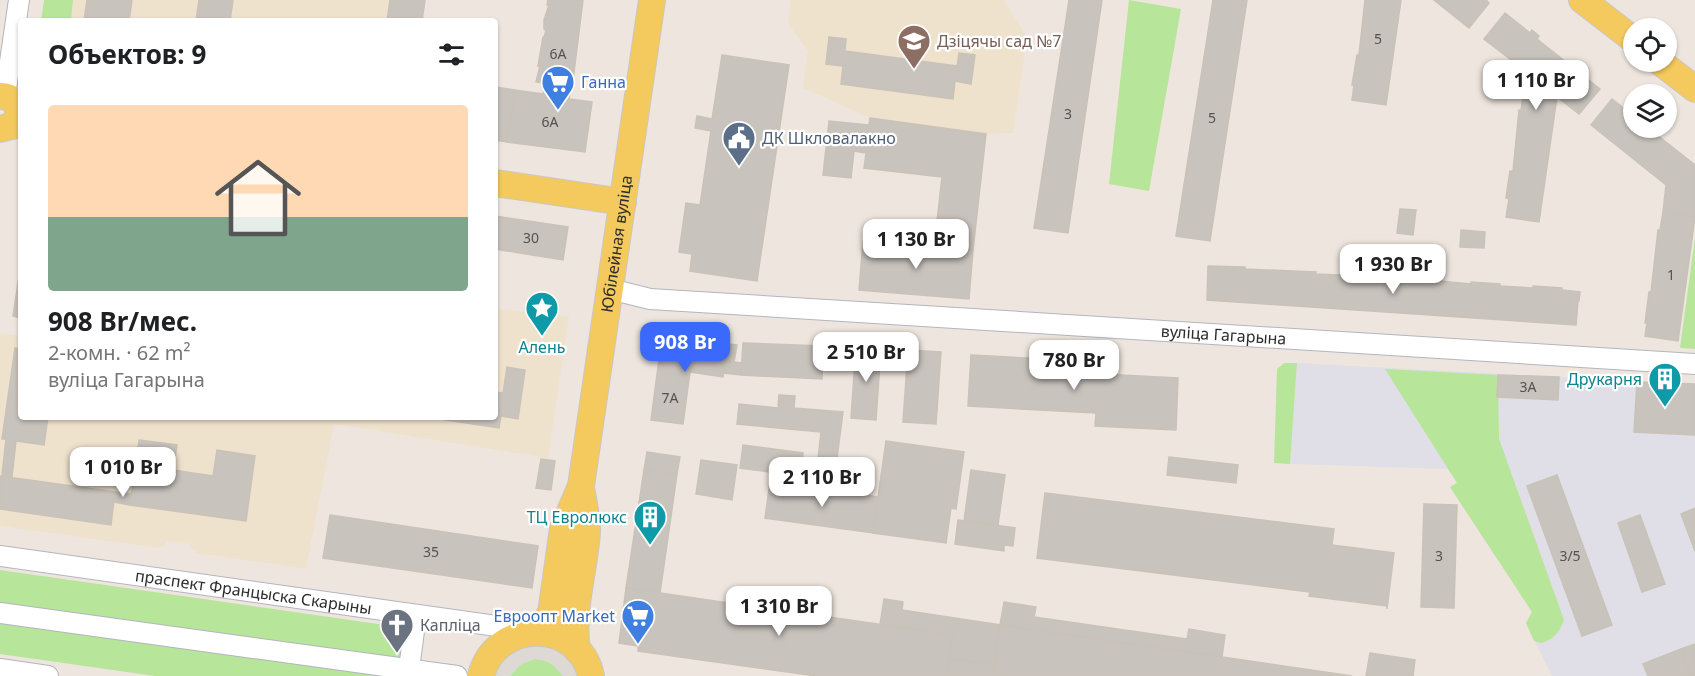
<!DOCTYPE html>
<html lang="ru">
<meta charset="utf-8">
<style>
body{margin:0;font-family:"Noto Sans",sans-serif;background:#f2f2f2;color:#202124;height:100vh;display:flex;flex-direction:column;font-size:22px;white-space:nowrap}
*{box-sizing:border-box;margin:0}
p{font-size:20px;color:#757577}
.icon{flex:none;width:33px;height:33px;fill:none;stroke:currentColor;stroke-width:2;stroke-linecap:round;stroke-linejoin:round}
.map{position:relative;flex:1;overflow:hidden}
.side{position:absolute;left:18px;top:18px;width:480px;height:402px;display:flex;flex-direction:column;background:#fff;border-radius:6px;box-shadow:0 2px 4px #0004}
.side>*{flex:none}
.fabs{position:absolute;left:1623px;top:18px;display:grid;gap:12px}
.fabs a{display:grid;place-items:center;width:54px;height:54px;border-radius:50%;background:#fff;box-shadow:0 2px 4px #0004;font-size:30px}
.price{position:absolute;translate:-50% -51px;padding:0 14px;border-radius:12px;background:#fff;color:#222;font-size:20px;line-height:39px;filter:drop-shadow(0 2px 3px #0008)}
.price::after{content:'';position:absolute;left:50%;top:36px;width:18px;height:14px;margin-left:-9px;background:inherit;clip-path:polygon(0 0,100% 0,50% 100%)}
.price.on{background:#3b69fe;color:#fff}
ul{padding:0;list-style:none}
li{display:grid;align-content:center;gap:12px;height:318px;padding:0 30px}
li span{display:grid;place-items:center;height:186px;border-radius:6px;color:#555}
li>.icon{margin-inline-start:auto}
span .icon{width:108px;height:108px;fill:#fffc;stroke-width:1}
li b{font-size:26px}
h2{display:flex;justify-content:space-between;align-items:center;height:72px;padding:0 30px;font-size:26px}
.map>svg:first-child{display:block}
.industrial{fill:#e0dee6}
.education{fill:#efe2cd}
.green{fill:#b7e599}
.plaza{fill:#ded9d5}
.building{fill:#c9c3bd;stroke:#c9c2b7;stroke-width:1.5}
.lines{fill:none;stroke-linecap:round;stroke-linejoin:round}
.minor-casing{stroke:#b2b5c0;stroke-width:22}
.major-casing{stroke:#c8c8c8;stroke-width:28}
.minor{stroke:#fff;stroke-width:20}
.major{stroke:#f4c95d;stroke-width:26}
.labels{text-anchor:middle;stroke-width:4.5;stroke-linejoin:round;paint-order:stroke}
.number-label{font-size:14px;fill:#535250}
.education-label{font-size:16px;fill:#785e54;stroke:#fff;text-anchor:start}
.shop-label{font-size:16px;fill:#366cbe;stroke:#fff;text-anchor:start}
.service-label{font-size:16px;fill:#4e5e75;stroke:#fff;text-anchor:start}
.street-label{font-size:16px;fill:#2c2c2c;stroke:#fff}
.culture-label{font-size:16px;fill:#0d838f;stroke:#fff;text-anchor:end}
.worship-label{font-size:16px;fill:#5b616d;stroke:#fff;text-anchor:start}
</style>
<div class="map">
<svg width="1695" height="676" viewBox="0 0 1695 676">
<rect width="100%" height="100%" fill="#eee6de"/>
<polygon class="industrial" points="1297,363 1695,384 1695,676 1552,676 1526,623 1532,612 1450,487 1457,483 1448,469 1290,464"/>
<g class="education">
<polygon points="73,0 425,0 422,21 71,21"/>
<polygon points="791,0 1004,0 1027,37 1013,133 986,134 870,118 803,88 808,51 788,24"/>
<polygon points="495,309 569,316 548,458 334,424 306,569 197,553 192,550 190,544 167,541 164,546 158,548 0,526 0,333 21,336 21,417 495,417"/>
</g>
<g class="green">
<polygon points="44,0 73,0 71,21 41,21"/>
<polygon points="1129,0 1181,9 1149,191 1109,184"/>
<polygon points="1695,238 1695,349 1680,348"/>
<polygon points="1284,363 1297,363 1290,464 1274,463 1277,369"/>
<path d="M 1385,369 L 1498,375 L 1499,439 L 1564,620 C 1559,633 1554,639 1541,643 L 1534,641 L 1526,623 L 1532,612 L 1450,487 L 1457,483 Z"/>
<polygon points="0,570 406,628 400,676 155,676 0,654"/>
<path d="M 534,659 C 547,659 556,665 563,676 L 510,676 L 521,664 Z"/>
</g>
<polygon class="plaza" points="532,645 552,647 560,652 574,666 579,676 563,676 552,664 546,661 534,659 521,664 510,676 494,676 499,665 513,651"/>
<g class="building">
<polygon points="87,0 132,0 129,21 84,21"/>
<polygon points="199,0 233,0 230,21 196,21"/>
<polygon points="390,0 425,0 422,21 387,21"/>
<polygon points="548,0 583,0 572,88 536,82 540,66 538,66 543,37 544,37 546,30 544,29 544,20 549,5 547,5"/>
<polygon points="1069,0 1102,0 1068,233 1034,228"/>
<polygon points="1213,0 1247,0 1210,241 1176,236"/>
<polygon points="1365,0 1401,0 1386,105 1352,100 1354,85 1352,85 1357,55 1359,55"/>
<polygon points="1434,0 1486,0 1489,3 1469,28"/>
<polygon points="1505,13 1530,33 1532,30 1539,36 1537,39 1600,89 1579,114 1557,97 1539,222 1506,217 1509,199 1506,198 1510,171 1513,171 1519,110 1521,110 1527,72 1484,39"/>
<polygon points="829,37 846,39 845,51 957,66 959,53 975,55 971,84 955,81 953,99 841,84 843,66 826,64"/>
<polygon points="722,55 789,65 757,281 690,271 692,254 679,252 686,203 700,205 711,131 695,128 697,116 712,119"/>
<polygon points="545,84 571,87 569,99 592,102 585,152 507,142 515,90 543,94"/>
<polygon points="495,87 515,90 507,142 495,140"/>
<polygon points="1612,99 1634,116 1634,128 1648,128 1695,165 1695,217 1663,212 1666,185 1591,125"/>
<polygon points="870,118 986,134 973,250 934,247 942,177 864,168 866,153 854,151 851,178 823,175 829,121 869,125"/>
<polygon points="1400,209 1416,210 1413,235 1397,233"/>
<polygon points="1663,212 1695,217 1678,341 1645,336 1647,323 1645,323 1649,292 1651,292 1658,230 1660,230"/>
<polygon points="495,216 568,227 563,260 495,249"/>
<polygon points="1461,230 1485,232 1484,248 1460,247"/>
<polygon points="863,241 973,250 969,299 859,290"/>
<polygon points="21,263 21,318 13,316"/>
<polygon points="1208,266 1245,267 1245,269 1316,272 1316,274 1409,278 1471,284 1471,282 1500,284 1500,286 1533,288 1533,286 1562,288 1562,290 1580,292 1579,301 1578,301 1576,325 1207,300"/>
<polygon points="662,336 737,345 734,362 725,361 723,377 690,372 683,424 651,420"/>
<polygon points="743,343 823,346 822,379 741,375"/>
<polygon points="856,346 881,348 876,420 851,418"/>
<polygon points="15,348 21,349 21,417 48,417 44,445 16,441 12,477 2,476 6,439 2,439"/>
<polygon points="908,350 941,352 936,424 903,422"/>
<polygon points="971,355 1103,362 1102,374 1178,378 1176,430 1095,426 1096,413 968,406"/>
<polygon points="725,361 742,363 741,375 723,373"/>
<polygon points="507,367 525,370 518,419 501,416 499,428 426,417 495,417 495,392 503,393"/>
<polygon points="1498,375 1559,377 1558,400 1497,397"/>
<polygon points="1637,382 1695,384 1695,435 1634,432"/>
<polygon points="779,395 795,396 794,408 843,412 834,481 816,478 821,432 737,424 739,404 778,408"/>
<polygon points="139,440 177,445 173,470 213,476 217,450 255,456 246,521 130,505"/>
<polygon points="886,441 964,452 956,509 951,508 946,543 873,533"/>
<polygon points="743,445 803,453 801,476 740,468"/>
<polygon points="647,452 680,457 677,474 644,470"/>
<polygon points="1169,457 1238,465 1236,483 1167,475"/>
<polygon points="541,459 555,461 551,490 536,488"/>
<polygon points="701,460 737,465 732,500 696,494"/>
<polygon points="644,470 677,474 660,593 626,588"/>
<polygon points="971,470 1005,475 998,525 964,521"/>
<polygon points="1557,475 1612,625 1582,636 1527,486"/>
<polygon points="0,476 115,492 111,525 0,509"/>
<polygon points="770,482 878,497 873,533 765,518"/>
<polygon points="115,492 132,494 130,505 114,502"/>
<polygon points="1045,493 1334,529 1332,545 1394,553 1387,609 1387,606 1309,596 1310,592 1037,558"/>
<polygon points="1424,504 1457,505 1454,608 1421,607"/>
<polygon points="1695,508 1695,551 1681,514"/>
<polygon points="330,515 538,546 532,588 323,558"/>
<polygon points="1640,515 1665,584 1642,592 1618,523"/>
<polygon points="958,520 1015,528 1013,546 1004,545 1004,551 955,544"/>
<polygon points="626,588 729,603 730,596 740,598 739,604 781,610 784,589 811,593 808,614 953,635 947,676 816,676 638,651 638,646 619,643"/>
<polygon points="884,599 903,602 902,610 1000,625 994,665 949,659 953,635 880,624"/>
<polygon points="1004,602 1036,607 1034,617 1187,639 1189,629 1225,635 1222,657 1000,625"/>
<polygon points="1000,625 1222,657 1352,676 993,676"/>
<polygon points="1695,644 1695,676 1691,676 1681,649"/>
<polygon points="1681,649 1691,676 1648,676 1643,664"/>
<polygon points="1370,653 1415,660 1413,676 1366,676"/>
<polygon points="949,659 994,665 993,676 947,676"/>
</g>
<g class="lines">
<g class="minor-casing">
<g id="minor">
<polyline points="5,96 19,0"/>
<path id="s1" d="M 610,289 L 650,299 L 1695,364"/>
<path id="s2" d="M 0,556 L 532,631"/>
<polyline points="0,613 457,676"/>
<polyline points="0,669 48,676"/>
<polyline points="409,669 416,616"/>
</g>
</g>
<g class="major-casing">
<g id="major">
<polyline points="1582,0 1634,40"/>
<polyline points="1660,62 1695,89"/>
<path d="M 0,96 C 12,96 18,103 19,115 L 12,126 L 0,129"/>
<polyline points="495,183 623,202"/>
<path id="s3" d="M 518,635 L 544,623 L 551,613 L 563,528 L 581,486 L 652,0"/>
<path d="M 577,650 C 571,610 584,573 587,533 C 588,518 583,502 581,487"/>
<path d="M 481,676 C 495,619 579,618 591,676"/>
</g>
</g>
<use href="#minor" class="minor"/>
<use href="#major" class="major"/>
</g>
<defs>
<g id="school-pin" transform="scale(1.725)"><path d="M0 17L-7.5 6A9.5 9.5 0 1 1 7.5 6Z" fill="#8d6e63" stroke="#fff"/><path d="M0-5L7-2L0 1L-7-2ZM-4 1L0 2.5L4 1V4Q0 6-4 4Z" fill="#fff"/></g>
<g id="supermarket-pin" transform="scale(1.725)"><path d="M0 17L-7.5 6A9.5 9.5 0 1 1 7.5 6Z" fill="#3f7fe0" stroke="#fff"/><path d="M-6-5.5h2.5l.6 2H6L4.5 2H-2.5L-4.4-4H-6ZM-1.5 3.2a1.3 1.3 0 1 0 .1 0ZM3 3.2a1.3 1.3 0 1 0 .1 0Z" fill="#fff"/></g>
<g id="civic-pin" transform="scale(1.725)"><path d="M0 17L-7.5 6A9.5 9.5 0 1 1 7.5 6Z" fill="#5c6f8a" stroke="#fff"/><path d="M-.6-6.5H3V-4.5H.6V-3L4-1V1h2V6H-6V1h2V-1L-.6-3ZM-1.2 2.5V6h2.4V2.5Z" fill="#fff"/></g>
<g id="sight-pin" transform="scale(1.725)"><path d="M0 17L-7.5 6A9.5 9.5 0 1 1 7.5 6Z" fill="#0f9aa8" stroke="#fff"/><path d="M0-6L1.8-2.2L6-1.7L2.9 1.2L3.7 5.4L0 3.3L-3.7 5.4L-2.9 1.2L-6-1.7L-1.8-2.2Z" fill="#fff"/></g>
<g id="building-pin" transform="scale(1.725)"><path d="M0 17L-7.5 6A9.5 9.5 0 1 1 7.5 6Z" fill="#0f9aa8" stroke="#fff"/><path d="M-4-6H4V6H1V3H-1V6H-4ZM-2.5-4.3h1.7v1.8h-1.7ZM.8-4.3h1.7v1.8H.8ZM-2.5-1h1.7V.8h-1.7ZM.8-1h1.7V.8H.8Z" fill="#fff"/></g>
<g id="church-pin" transform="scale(1.725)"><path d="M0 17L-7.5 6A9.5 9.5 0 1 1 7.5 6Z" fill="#6b7280" stroke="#fff"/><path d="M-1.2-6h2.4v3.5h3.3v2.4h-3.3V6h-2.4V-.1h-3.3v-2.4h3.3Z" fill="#fff"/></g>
</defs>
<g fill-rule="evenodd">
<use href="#school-pin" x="914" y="41"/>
<use href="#supermarket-pin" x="558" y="82"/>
<use href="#civic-pin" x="739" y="138"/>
<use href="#sight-pin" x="542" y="308"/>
<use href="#building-pin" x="1665" y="379"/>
<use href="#building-pin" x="650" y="517"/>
<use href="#supermarket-pin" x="638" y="616"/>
<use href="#church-pin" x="397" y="625"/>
</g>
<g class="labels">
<g class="number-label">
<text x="1378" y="44">5</text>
<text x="558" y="59">6А</text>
<text x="1068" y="119">3</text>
<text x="1212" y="123">5</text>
<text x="550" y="127">6А</text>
<text x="531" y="243">30</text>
<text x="1671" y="280">1</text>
<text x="1528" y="392">3А</text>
<text x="670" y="403">7А</text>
<text x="431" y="557">35</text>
<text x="1439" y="561">3</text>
<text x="1570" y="561">3/5</text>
</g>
<g class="education-label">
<text x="937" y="47">Дзіцячы сад №7</text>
</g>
<g class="shop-label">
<text x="581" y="88">Ганна</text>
<text x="615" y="622" text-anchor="end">Евроопт Market</text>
</g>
<g class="service-label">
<text x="762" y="144">ДК Шкловалакно</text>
</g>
<g class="street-label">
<text dy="6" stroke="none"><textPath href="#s3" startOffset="417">Юбілейная вуліца</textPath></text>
<text dy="6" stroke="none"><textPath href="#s1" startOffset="616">вуліца Гагарына</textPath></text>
<text dy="6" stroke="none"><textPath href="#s2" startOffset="256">праспект Францыска Скарыны</textPath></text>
</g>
<g class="culture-label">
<text x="542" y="353" text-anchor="middle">Алень</text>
<text x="1642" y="385">Друкарня</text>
<text x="627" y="523">ТЦ Евролюкс</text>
</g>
<g class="worship-label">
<text x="420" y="631">Капліца</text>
</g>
</g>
</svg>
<div class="fabs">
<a><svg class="icon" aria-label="locate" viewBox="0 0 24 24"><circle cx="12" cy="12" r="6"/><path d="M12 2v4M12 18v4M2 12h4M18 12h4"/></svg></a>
<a><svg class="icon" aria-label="layers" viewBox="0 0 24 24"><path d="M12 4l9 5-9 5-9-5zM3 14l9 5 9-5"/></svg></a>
</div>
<b class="price" style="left:1536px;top:111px">1 110 Br</b>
<b class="price" style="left:916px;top:270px">1 130 Br</b>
<b class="price" style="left:1393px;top:295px">1 930 Br</b>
<b class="price on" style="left:685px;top:373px">908 Br</b>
<b class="price" style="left:866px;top:383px">2 510 Br</b>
<b class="price" style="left:1074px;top:391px">780 Br</b>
<b class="price" style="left:123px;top:498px">1 010 Br</b>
<b class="price" style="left:822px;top:508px">2 110 Br</b>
<b class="price" style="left:779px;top:637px">1 310 Br</b>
<section class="side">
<h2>Объектов: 9<svg class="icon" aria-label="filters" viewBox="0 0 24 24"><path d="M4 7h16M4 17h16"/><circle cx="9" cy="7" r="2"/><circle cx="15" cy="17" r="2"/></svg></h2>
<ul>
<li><span style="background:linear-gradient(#ffd9b3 60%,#7fa58c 0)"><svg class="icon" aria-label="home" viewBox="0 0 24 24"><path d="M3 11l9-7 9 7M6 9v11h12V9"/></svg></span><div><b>908 Br/мес.</b><p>2-комн. · 62 m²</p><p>вуліца Гагарына</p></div></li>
</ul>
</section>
</div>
